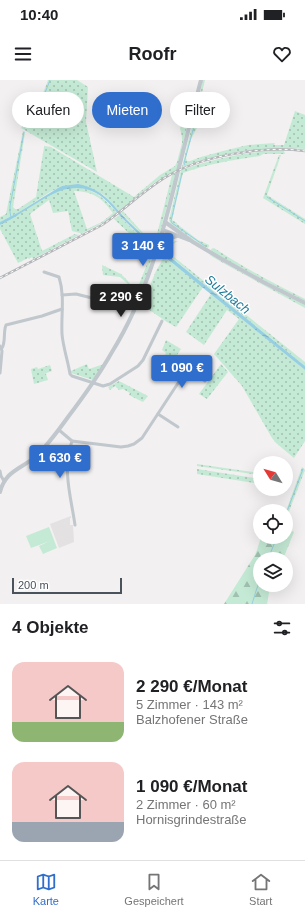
<!DOCTYPE html>
<html lang="de">
<meta charset="utf-8">
<style>
body{margin:0;font-family:Helvetica,sans-serif;background:#f6f6f6;color:#202124;height:100vh;display:flex;flex-direction:column;font-size:15px;white-space:nowrap}
*{box-sizing:border-box;margin:0}
p{font-size:13px;color:#757577}
.icon{flex:none;width:22px;height:22px;fill:none;stroke:currentColor;stroke-width:2;stroke-linecap:round;stroke-linejoin:round}
.map{position:relative;height:524px;overflow:hidden}
.side{display:flex;flex-direction:column;background:#fff;flex:1}
.side>*{flex:none}
.guide{position:absolute;left:12px;top:12px;width:281px;height:36px;display:flex;gap:8px}
.needle{width:26px;rotate:307deg}
.fabs{position:absolute;left:253px;top:376px;display:grid;gap:8px}
.fabs a{display:grid;place-items:center;width:40px;height:40px;border-radius:50%;background:#fff;box-shadow:0 4px 16px #0002;font-size:20px}
.scale{position:absolute;left:12px;bottom:10px;width:110px;box-sizing:border-box;padding-left:4px;border:2px solid #4a525b;border-top:0;font-size:11px;line-height:14px;white-space:nowrap;color:#4a525b;-webkit-text-stroke:3px #fff;paint-order:stroke}
.price{position:absolute;translate:-50% -34px;padding:0 9px;border-radius:4px;background:#306ecd;color:#fff;font-size:13px;line-height:26px;filter:drop-shadow(0 1px 2px #0008)}
.price::after{content:'';position:absolute;left:50%;top:24px;width:12px;height:9px;margin-left:-6px;background:inherit;clip-path:polygon(0 0,100% 0,50% 100%)}
.price.current{background:#222;color:#fff}
ul{padding:0;list-style:none}
li{display:flex;align-items:center;gap:12px;height:100px;padding:0 12px}
li span{display:grid;place-items:center;flex:none;width:112px;height:80px;border-radius:12px;color:#555}
li>.icon{margin-inline-start:auto}
span .icon{width:48px;height:48px;fill:#fffc;stroke-width:1}
li b{font-size:17px}
h2{display:flex;justify-content:space-between;align-items:center;height:48px;padding:0 12px;font-size:17px}
.chip{padding:0 14px;border-radius:18px;background:#fff;box-shadow:0 4px 16px #0002;font-size:14px;line-height:36px}
.chip.current{background:#306ecd;color:#fff}
.status{display:flex;justify-content:space-between;align-items:center;height:28px;padding:0 20px;background:#fff;direction:ltr}
.status svg{height:11px;fill:currentColor}
header{display:flex;justify-content:space-between;align-items:center;height:52px;padding:0 12px;background:#fff;font-size:18px;font-weight:800}
.dock{display:flex;justify-content:space-around;align-items:center;height:56px;border-top:1px solid #e0e0e0;background:#fff;font-size:11px;color:#757577}
.dock a{display:grid;justify-items:center;gap:2px}
.dock .current{color:#306ecd}
.map>svg:first-child{display:block}
.education{fill:#e3e1e1}
.grass{fill:url(#grass-dots);fill-rule:evenodd}
.forest{fill:url(#forest-firs)}
.green{fill:#c4ead5}
.water{fill:url(#water-ripples)}
.lines{fill:none;stroke-linecap:round;stroke-linejoin:round}
.stream{stroke:#97cfe2;stroke-width:1}
.minor{stroke:#c0c7cd;stroke-width:3}
.tertiary{stroke:#c0c7cd;stroke-width:4}
.rail-casing{stroke:#b3b5b9;stroke-width:2.5}
.rail{stroke:#fff;stroke-width:1;stroke-dasharray:3;stroke-linecap:butt}
.labels{text-anchor:middle;stroke-width:3;stroke-linejoin:round;paint-order:stroke}
.water-label{font-size:13px;font-style:italic;fill:#1e7b9a;stroke:#fff}
</style>
<div class="status"><b>10:40</b><svg viewBox="0 0 49 12"><path d="M0 12V9h3v3zM5 12V6h3v6zM10 12V3h3v9zM15 12V0h3v12zM26 1h20v11H26zM47 4h2v5h-2z"/></svg></div>
<header><svg class="icon" aria-label="menu" viewBox="0 0 24 24"><path d="M4 6h16M4 12h16M4 18h16"/></svg>Roofr<svg class="icon" aria-label="heart" viewBox="0 0 24 24"><path d="M12 20l-8-8c-3-5 5-10 8-4 3-6 11-1 8 4z"/></svg></header>
<div class="map">
<svg width="305" height="524" viewBox="0 0 305 524">
<defs>
<pattern id="grass-dots" width="8" height="8" patternUnits="userSpaceOnUse"><rect width="8" height="8" fill="#c4ead5"/><path d="M2 2h.1M6 6h.1" fill="none" stroke="#a1c0b0" stroke-width="1.8" stroke-linecap="round"/></pattern>
<pattern id="forest-firs" width="22" height="20" patternUnits="userSpaceOnUse"><rect width="22" height="20" fill="#c4ead5"/><path d="M5 1l3.5 6h-7zM16 11l3.5 6h-7z" fill="#a1c0b0"/></pattern>
<pattern id="water-ripples" width="26" height="14" patternUnits="userSpaceOnUse"><rect width="26" height="14" fill="#97cfe2"/><path d="M2 4q2-2 4 0t4 0M15 11q2-2 4 0t4 0" fill="none" stroke="#7dabba"/></pattern>
</defs>
<rect width="100%" height="100%" fill="#f2f0f0"/>
<polygon class="education" points="71,436 71,438 70,438 70,445 73,445 74,462 59,468 50,444"/>
<g class="grass">
<path d="M 48,0 L 77,0 L 88,7 L 86,42 L 97,92 L 21,48 C 33,34 42,18 48,0 Z"/>
<path d="M 203,0 L 205,0 L 199,25 L 203,26 L 199,42 L 196,50 L 191,59 L 186,78 L 187,81 L 190,81 L 201,77 L 223,71 L 248,65 L 275,63 L 274,65 L 284,65 L 295,31 L 305,35 L 305,69 C 262,66 223,72 182,87 Z"/>
<polygon points="182,43 184,43 186,44 187,47 177,90 154,103 119,131 104,115 91,108 62,106 50,112 19,132 0,142 0,137 6,134 23,51 25,53 13,127 15,129 18,129 36,117 44,67 44,66 51,67 134,117 160,95 175,86 177,82 182,63 182,57 180,48"/>
<path d="M 285,70 L 284,71 L 285,74 L 263,74 L 260,76 C 234,80 207,84 183,93 L 172,140 L 177,143 L 177,144 L 198,160 L 209,165 L 209,166 L 208,168 L 203,166 L 171,144 L 169,140 L 181,90 C 215,78 250,71 285,70 Z"/>
<polygon points="279,75 281,75 267,115 305,139 305,144 263,118"/>
<polygon points="176,93 157,163 156,163 155,165 142,154 121,133 123,131 142,152 155,162 172,95"/>
<path d="M 74,107 C 95,109 104,118 117,133 L 102,143 L 81,154 L 80,153 L 72,151 L 68,131 L 53,133 L 49,120 L 30,134 L 42,171 L 75,154 L 79,155 L 33,179 L 32,177 L 29,179 L 28,178 L 18,183 L 0,149 L 0,145 C 25,133 46,110 74,107 ZM 74,111 C 94,112 101,117 113,133 L 102,142 L 87,149 Z"/>
<polygon points="119,135 138,155 154,169 148,191 138,217 136,219 134,219 133,212 128,204 120,197 103,195 102,185 121,194 127,200 136,212 151,174 114,139"/>
<path d="M 175,161 L 178,161 C 173,163 169,167 169,173 L 305,282 L 305,286 L 166,173 L 171,164 Z"/>
<path d="M 214,168 C 243,187 274,204 305,219 L 305,221 L 271,204 L 212,172 L 211,169 Z"/>
<polygon points="209,174 261,203 305,225 305,228 225,184 211,176"/>
<polygon points="164,177 203,207 176,247 167,242 142,225 156,191"/>
<polygon points="211,214 305,290 305,361 294,378 276,363 272,358 242,306 214,274 239,239 227,230 204,265 186,252"/>
<polygon points="166,260 181,269 167,290 159,285 166,273 162,270"/>
<polygon points="87,284 89,289 104,284 93,300 71,293 71,291"/>
<polygon points="221,284 228,292 207,319 199,314"/>
<polygon points="50,285 52,291 44,294 46,294 48,300 34,304 31,289 37,287 38,289"/>
<polygon points="119,301 148,316 143,322 129,315 130,313 123,309 119,310 115,306 110,310 108,307"/>
<polygon points="197,384 260,393 260,395 197,386"/>
<polygon points="302,387 305,390 286,439 286,431"/>
<polygon points="197,389 260,399 260,404 197,394"/>
</g>
<polygon class="forest" points="286,447 294,452 283,479 260,479 260,505 272,505 269,513 267,524 224,524 255,475 257,470 261,457 286,457"/>
<polygon class="green" points="49,447 57,468 43,474 39,466 50,461 31,468 26,456"/>
<g class="water">
<path d="M 78,104 C 103,109 111,123 127,140 C 136,149 145,157 155,165 L 154,169 C 143,159 133,149 123,139 C 116,132 110,123 102,117 C 87,105 68,106 53,114 C 34,123 19,136 0,145 L 0,142 L 19,132 L 58,108 L 62,106 Z"/>
<polygon points="163,171 300,282 305,286 305,290 161,174"/>
</g>
<g class="lines">
<g class="stream">
<path d="M 25,48 C 35,33 44,17 50,0"/>
<polyline points="185,85 184,83 199,28"/>
<polyline points="182,93 171,141 172,143 205,166"/>
<polyline points="267,117 305,141"/>
<polyline points="11,137 10,132 10,126 24,52"/>
<polyline points="286,434 303,389"/>
<polyline points="268,479 277,457"/>
<polyline points="252,524 256,511 260,500"/>
</g>
<g class="minor">
<path d="M 44,192 L 59,197 C 65,216 61,235 62,254 C 63,267 68,281 70,294 L 72,296 L 103,306 L 110,304 L 138,286 L 143,280 L 162,241"/>
<polyline points="62,215 76,214 100,220 132,220 138,221"/>
<polyline points="0,266 2,271 0,293"/>
<path d="M 2,268 C 6,261 3,252 6,245 L 42,236 L 62,229"/>
<polyline points="158,334 178,347"/>
<path d="M 59,350 L 72,361 C 62,390 71,417 75,445"/>
<polyline points="72,361 121,367 128,366 134,364 142,358 184,294 188,290 192,290 205,301"/>
<polyline points="0,391 1,396 4,401"/>
</g>
<g class="tertiary">
<polyline points="165,142 193,162 220,178 265,203 305,223"/>
<polyline points="163,150 189,160"/>
<path d="M 159,169 C 165,162 167,158 177,156"/>
<path d="M 0,412 C 5,391 21,389 35,377 C 48,365 58,351 68,337 C 84,316 99,295 112,272 C 146,217 163,154 178,91 C 186,61 193,30 201,0"/>
</g>
<g class="rail-casing">
<path id="rail" d="M 0,198 L 102,145 C 124,130 143,111 166,97 C 200,76 265,65 305,71"/>
</g>
<use href="#rail" class="rail"/>
</g>
<g class="labels">
<g class="water-label">
<text transform="translate(228 214) rotate(39)" y="5">Sulzbach</text>
</g>
</g>
</svg>
<div class="fabs">
<a><svg class="needle" viewBox="-14 -14 28 28"><path d="M0-13l5 13h-10z" fill="#e53935"/><path d="M0 13l5-13h-10z" fill="#757577"/></svg></a>
<a><svg class="icon" aria-label="locate" viewBox="0 0 24 24"><circle cx="12" cy="12" r="6"/><path d="M12 2v4M12 18v4M2 12h4M18 12h4"/></svg></a>
<a><svg class="icon" aria-label="layers" viewBox="0 0 24 24"><path d="M12 4l9 5-9 5-9-5zM3 14l9 5 9-5"/></svg></a>
</div>
<div class="scale">200 m</div>
<b class="price" style="left:143px;top:187px">3 140 €</b>
<b class="price current" style="left:121px;top:238px">2 290 €</b>
<b class="price" style="left:182px;top:309px">1 090 €</b>
<b class="price" style="left:60px;top:399px">1 630 €</b>
<div class="guide">
<a class="chip">Kaufen</a>
<a class="chip current">Mieten</a>
<a class="chip">Filter</a>
</div>
</div>
<section class="side">
<h2>4 Objekte<svg class="icon" aria-label="filters" viewBox="0 0 24 24"><path d="M4 7h16M4 17h16"/><circle cx="9" cy="7" r="2"/><circle cx="15" cy="17" r="2"/></svg></h2>
<ul>
<li><span style="background:linear-gradient(#f6c9c9 75%,#8fb573 0)"><svg class="icon" aria-label="home" viewBox="0 0 24 24"><path d="M3 11l9-7 9 7M6 9v11h12V9"/></svg></span><div><b>2 290 €/Monat</b><p>5 Zimmer · 143 m²</p><p>Balzhofener Straße</p></div></li>
<li><span style="background:linear-gradient(#f6c9c9 75%,#9aa5b1 0)"><svg class="icon" aria-label="home" viewBox="0 0 24 24"><path d="M3 11l9-7 9 7M6 9v11h12V9"/></svg></span><div><b>1 090 €/Monat</b><p>2 Zimmer · 60 m²</p><p>Hornisgrindestraße</p></div></li>
</ul>
</section>
<nav class="dock">
<a class="current"><svg class="icon" aria-label="map" viewBox="0 0 24 24"><path d="M3 6l6-2 6 2 6-2v14l-6 2-6-2-6 2zM9 4v14M15 6v14"/></svg>Karte</a>
<a><svg class="icon" aria-label="saved" viewBox="0 0 24 24"><path d="M7 4h10v16l-5-4-5 4z"/></svg>Gespeichert</a>
<a><svg class="icon" aria-label="home" viewBox="0 0 24 24"><path d="M3 11l9-7 9 7M6 9v11h12V9"/></svg>Start</a>
</nav>
